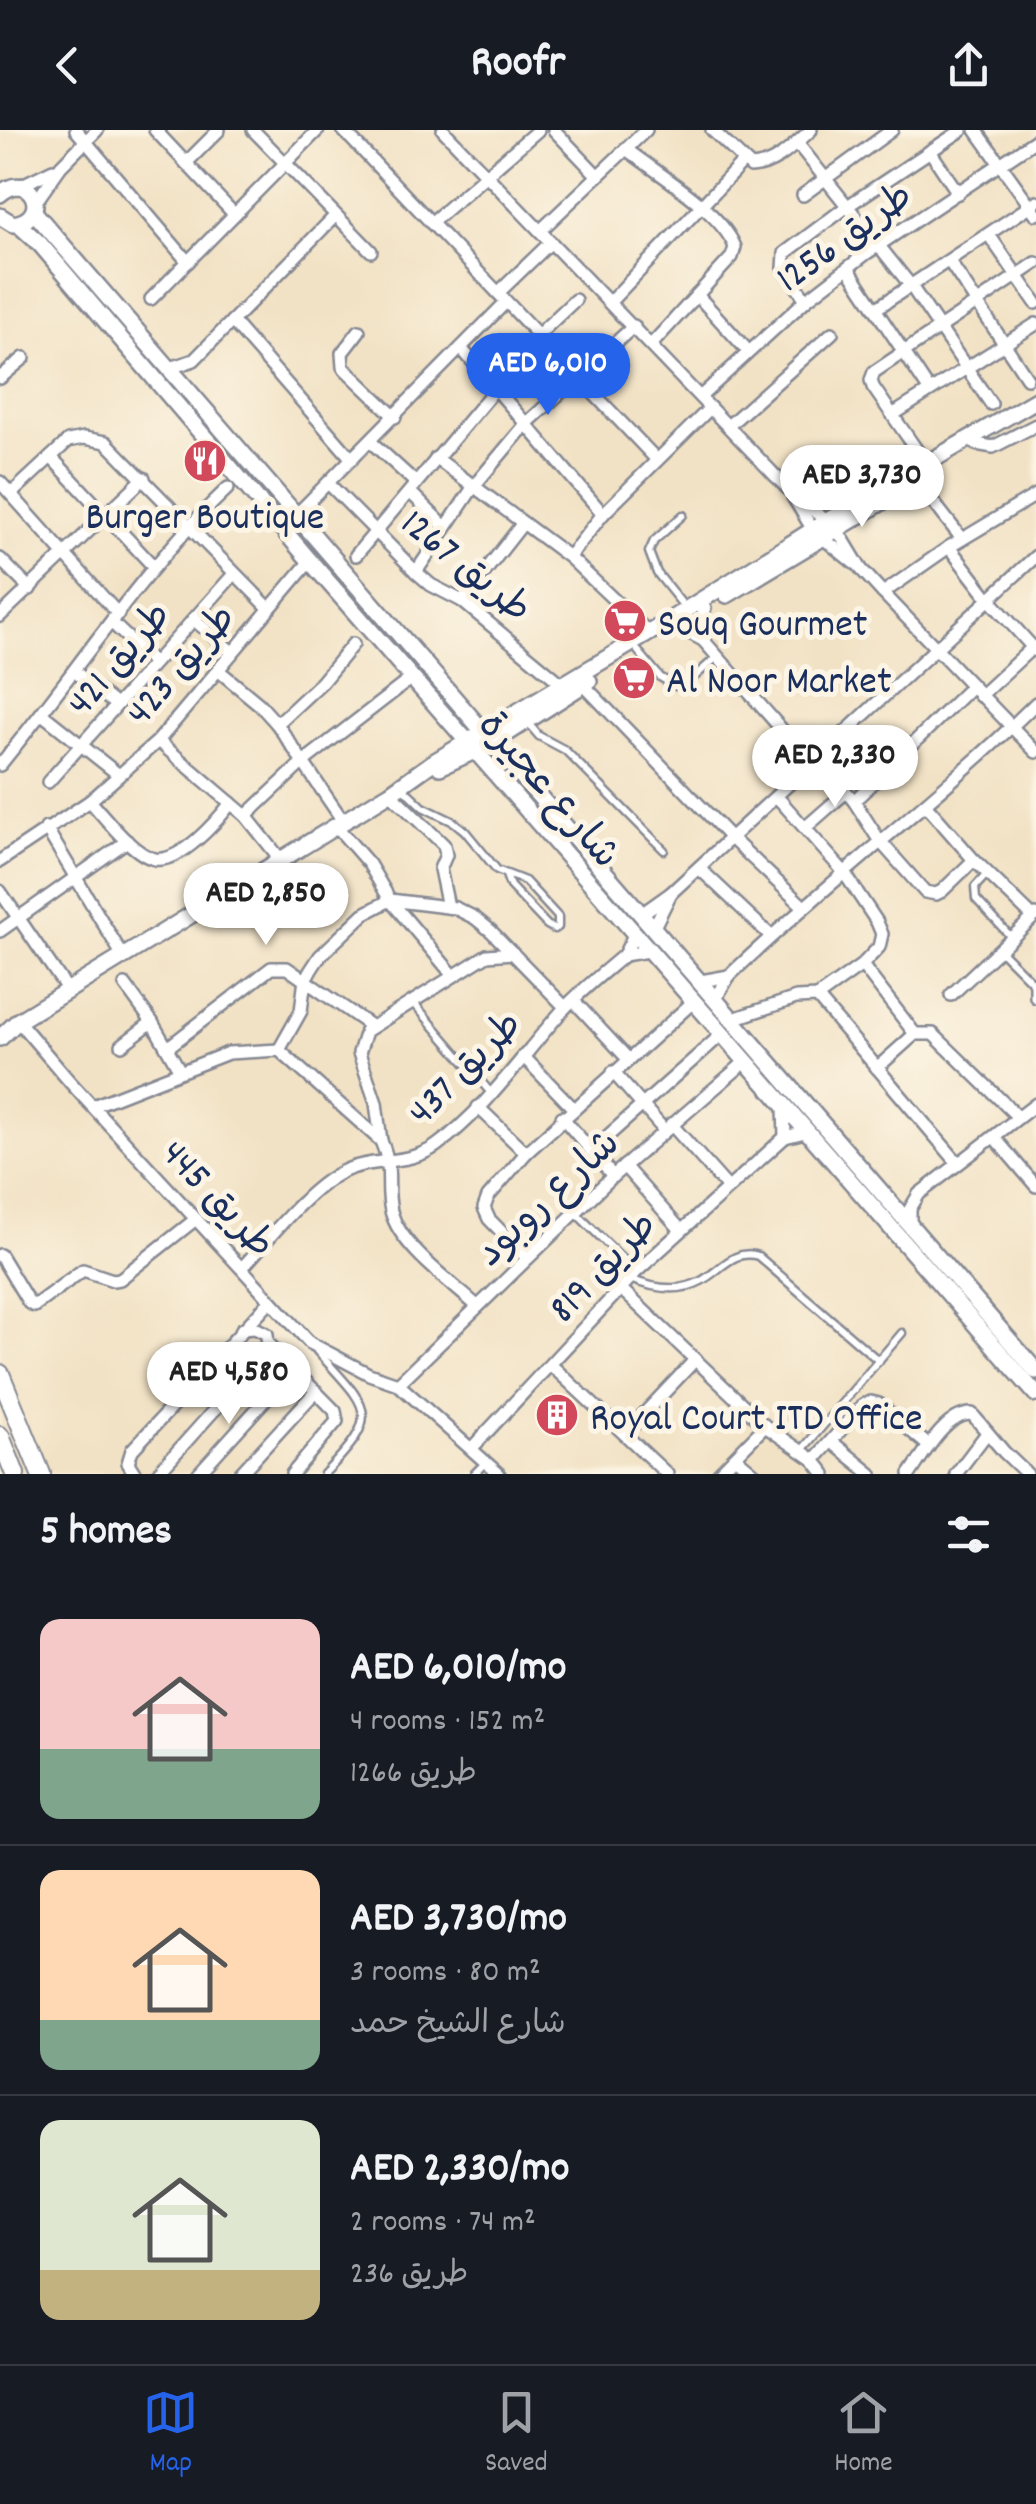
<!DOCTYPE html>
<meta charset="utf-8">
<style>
body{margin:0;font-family:Dekko,"Playpen Sans Arabic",sans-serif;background:#20242c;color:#f1f3f6;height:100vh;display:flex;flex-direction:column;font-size:38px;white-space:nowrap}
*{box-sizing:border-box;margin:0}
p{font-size:32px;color:#9ea1a6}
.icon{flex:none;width:55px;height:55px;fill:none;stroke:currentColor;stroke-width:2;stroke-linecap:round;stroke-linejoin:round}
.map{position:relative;height:1344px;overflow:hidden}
.drawer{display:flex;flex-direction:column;background:#171b24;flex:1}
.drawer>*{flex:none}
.price{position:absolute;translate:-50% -85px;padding:0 22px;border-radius:35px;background:#fff;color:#222;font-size:32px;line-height:65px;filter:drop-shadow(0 2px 5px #0008)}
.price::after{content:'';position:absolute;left:50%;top:60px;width:30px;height:22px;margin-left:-15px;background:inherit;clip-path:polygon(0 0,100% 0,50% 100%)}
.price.active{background:#2563eb;color:#fff}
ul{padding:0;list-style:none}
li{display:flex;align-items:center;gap:30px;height:250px;padding:0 40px}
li+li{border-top:2px solid #363941}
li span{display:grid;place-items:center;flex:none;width:280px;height:200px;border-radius:20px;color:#555}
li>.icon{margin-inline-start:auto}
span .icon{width:120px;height:120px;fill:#fffc;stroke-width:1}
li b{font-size:42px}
h2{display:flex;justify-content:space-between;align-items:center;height:120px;padding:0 40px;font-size:42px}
header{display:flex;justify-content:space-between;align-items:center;height:130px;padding:0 40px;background:#171b24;font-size:45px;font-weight:800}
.menu{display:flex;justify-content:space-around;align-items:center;height:140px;border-top:2px solid #363941;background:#171b24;font-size:28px;color:#9ea1a6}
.menu a{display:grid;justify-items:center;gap:5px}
.menu .active{color:#2563eb}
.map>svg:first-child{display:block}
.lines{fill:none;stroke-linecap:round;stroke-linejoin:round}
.service-casing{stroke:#868892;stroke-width:11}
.minor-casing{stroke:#868892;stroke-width:16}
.tertiary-casing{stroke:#868892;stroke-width:20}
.primary-casing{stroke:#868892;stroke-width:22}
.service{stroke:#fff;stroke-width:6}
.minor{stroke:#fff;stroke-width:11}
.tertiary{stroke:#fff;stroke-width:15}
.primary{stroke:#fff;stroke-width:18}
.labels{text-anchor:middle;stroke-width:10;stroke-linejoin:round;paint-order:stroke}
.street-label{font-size:40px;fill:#1b2f5e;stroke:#fcf5e5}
.poi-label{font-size:40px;fill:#1b2f5e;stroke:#fcf5e5;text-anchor:start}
</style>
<header><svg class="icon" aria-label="back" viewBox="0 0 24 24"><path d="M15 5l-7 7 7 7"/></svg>Roofr<svg class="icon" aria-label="share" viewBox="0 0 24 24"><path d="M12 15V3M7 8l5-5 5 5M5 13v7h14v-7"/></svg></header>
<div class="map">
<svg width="1036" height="1344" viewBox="0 0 1036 1344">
<rect width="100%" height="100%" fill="#fcf5e5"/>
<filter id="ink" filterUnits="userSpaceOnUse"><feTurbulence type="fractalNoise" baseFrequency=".01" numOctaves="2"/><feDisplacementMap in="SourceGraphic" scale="20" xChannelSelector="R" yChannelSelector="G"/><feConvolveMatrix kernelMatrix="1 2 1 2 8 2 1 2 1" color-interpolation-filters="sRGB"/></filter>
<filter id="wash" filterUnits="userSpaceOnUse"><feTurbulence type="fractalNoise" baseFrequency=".0048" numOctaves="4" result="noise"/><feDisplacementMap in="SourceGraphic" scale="40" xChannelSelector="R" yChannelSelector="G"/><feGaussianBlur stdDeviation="2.25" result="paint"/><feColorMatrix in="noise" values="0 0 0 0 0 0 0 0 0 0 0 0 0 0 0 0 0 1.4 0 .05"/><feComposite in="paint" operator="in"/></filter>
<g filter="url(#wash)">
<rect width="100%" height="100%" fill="#f2e2c5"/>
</g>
<g filter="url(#ink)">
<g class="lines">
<g class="service-casing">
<g id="service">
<polyline points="683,385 654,411 649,422 657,443 686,479"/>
<polyline points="638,521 660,547 675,556 693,548 717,527"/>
<polyline points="527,592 539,606 565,620 664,720"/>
<polyline points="402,657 423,677 454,692 465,701 497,740 525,751 558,787 558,797 554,799 547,795 510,756 506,745"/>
<polyline points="987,744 975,757 976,769 1011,807"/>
<polyline points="1000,820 1035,855"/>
<polyline points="412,871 491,963"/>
<polyline points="576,1083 635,1141"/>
<path d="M 630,1149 C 652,1158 679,1163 701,1151 C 720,1141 734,1118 758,1126 L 879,1231"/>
<path d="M 317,1221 C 369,1279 384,1283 324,1344"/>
<polyline points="802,1320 902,1203"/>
<polyline points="474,1344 485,1333"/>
</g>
</g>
<g class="minor-casing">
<g id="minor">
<polyline points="76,0 188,132"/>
<polyline points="155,0 234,84"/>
<polyline points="253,0 371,121"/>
<polyline points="343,0 657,330"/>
<polyline points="443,0 787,358 838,401 861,439 883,463 1036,622"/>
<polyline points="554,0 598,46"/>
<path d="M 712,0 L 751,37 C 775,36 793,16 811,0"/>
<polyline points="976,0 1036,84"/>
<polyline points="797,13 911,156 991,274"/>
<path d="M 626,19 C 658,44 720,80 735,117 L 732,127 L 651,215"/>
<polyline points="930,21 958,63"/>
<polyline points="186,33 219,0"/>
<polyline points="20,56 53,40"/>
<polyline points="803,65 892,0"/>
<polyline points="35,73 61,36 97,0"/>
<polyline points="431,93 538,0"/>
<polyline points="540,101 646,0"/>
<polyline points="989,105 1036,173"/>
<polyline points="949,131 1027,248"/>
<polyline points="848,138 929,260"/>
<polyline points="498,163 551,112"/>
<polyline points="697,165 748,221"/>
<polyline points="151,169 318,0"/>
<polyline points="806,170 784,138 785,123 849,75 962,0"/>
<polyline points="610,172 744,31"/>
<polyline points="877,178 1036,72"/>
<polyline points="232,191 352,329"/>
<polyline points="359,201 342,223 343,237 395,287"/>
<polyline points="538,205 575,170"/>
<polyline points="461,218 603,384"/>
<polyline points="170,238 194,230 335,86"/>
<polyline points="0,248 24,228"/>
<polyline points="700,267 806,170 867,123 1036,10"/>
<polyline points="894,284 1036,194"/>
<polyline points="728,296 832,203"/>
<polyline points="370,311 416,353"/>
<polyline points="976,314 993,317 1036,295"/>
<polyline points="51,327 154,437"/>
<polyline points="436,328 569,427 649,503"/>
<polyline points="927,335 873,257 871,250 874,242 1036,133"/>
<polyline points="0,352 118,484"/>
<polyline points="328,353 416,442 431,455 462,471 568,559"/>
<polyline points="410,362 445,397"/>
<polyline points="11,364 68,311 84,308 106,312 269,478"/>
<polyline points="793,367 813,400 854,433"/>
<polyline points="931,369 962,409"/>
<polyline points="296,385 506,172"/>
<polyline points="949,417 989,469 1036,521"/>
<polyline points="356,425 496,258"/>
<polyline points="569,427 603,384 710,278"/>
<polyline points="0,429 30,459"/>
<polyline points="416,442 474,356 526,294 634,196"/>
<polyline points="883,463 949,417 1036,365"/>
<polyline points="462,471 523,393"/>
<polyline points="0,486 144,348"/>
<polyline points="193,489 232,522"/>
<polyline points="111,492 154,533"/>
<polyline points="676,496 703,510 700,493 705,478"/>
<polyline points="703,510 813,635"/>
<polyline points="218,540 259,574 277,594 343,691"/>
<polyline points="74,541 116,575"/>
<polyline points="579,550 732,709 804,777"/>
<polyline points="980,566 1033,517"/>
<polyline points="42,584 119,645"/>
<polyline points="277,594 322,552 353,514"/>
<polyline points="158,611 246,686 281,730"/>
<polyline points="819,630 854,671 879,710 925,762 936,764 942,761 974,730"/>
<path d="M 0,635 C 76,543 141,440 228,358"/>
<polyline points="48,652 234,444"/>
<polyline points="390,663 444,715 446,725 440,739 448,777"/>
<path d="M 90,671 C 105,687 133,725 155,729 C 181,733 217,691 231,673"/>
<polyline points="854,671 971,557"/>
<polyline points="925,674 974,730 1033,787"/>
<polyline points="246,686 303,632 413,547"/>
<polyline points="336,696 369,734 390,770 452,844"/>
<polyline points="806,697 846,662"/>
<polyline points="46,698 124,828"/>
<polyline points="0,731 90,671 158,611 310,431"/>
<polyline points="699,738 771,806"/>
<polyline points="0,761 69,862"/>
<polyline points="671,763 1036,426"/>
<polyline points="640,785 671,763 653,799"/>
<polyline points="0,801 127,711"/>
<polyline points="634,805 624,825 648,821"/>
<polyline points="862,835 915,904"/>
<path d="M 729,846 C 828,751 938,669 1036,573"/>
<polyline points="701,851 729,846 716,868"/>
<polyline points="125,855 152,892 180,941"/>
<polyline points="1036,855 1036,867"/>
<polyline points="951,865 1036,785"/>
<polyline points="817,867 957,1032"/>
<polyline points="573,870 628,929"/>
<polyline points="733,889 796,868 817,867 862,835 879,817 882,804 877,792 843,741 778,668"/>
<polyline points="18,891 70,952 310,1213 369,1244 398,1254 499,1344"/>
<polyline points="122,915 152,892"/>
<polyline points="167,918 271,838 287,838 372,897"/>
<polyline points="279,920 301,881 305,849 320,826 364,784 390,770 455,778 475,788 491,801 565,877"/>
<path d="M 279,920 L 381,1011 C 394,1040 385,1054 391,1081 C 400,1117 451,1152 477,1176"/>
<polyline points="523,926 573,978"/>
<polyline points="877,938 915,904 933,904 1018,987"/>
<polyline points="613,942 664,1000"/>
<polyline points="93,976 228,923 279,920"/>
<polyline points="478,977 526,1023 488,1067 484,1078 489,1089 527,1128"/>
<polyline points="784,977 785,1007 805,1002"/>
<polyline points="562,987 613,1046"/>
<polyline points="671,994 728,1058"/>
<polyline points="994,1007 1036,1056"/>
<polyline points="381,1011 376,973 359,923 366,901 487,825 513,823"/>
<polyline points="591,1021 721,905"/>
<polyline points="526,1023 693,872"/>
<polyline points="624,1036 680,1099"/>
<polyline points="910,1094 910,1079 919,1064 1036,974"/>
<polyline points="0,1125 29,1173 34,1176 83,1140 113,1150 120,1149 196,1089"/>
<path d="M 242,1138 C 269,1109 307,1059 342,1042 C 372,1027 408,1036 436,1016 C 485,981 522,926 562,881 C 580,861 603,843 624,825"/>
<polyline points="620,1158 765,1296 814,1330 825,1344"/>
<polyline points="270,1215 335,1281 337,1291 292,1344"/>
<polyline points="551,1235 667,1344"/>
<polyline points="398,1254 613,1046 745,932"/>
<polyline points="625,1304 694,1231"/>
<polyline points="832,1312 871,1344"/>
<polyline points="472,1318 636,1142 785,1007"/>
<polyline points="735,1327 755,1344"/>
<polyline points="814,1330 863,1275 871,1272 879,1274 929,1316"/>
<polyline points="135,1344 128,1333 132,1320 270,1171"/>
<polyline points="157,1344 268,1220 267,1204 255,1198 242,1199"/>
<polyline points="198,1344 293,1239"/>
<polyline points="240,1344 316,1261"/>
<polyline points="718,1344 765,1296"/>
<path d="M 910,1344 C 924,1324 946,1283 972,1284 L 1004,1322 L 1027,1344"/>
<polyline points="956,1344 987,1303"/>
</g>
</g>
<g class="tertiary-casing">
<g id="tertiary">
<path d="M 0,64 C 30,37 54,88 13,94 L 0,86"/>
<polyline points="34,82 1036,1241"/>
<polyline points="18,94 40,114 310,431 1036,1264"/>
<polyline points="727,465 909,356"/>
<polyline points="440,637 494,612 589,551"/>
<polyline points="0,908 18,891 390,663 432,633 649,503 827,391 1036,270"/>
</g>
</g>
<g class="primary-casing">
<g id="primary">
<polyline points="0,1244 41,1344"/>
<polyline points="0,1306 15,1344"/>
</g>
</g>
<use href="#service" class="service"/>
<use href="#minor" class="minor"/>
<use href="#tertiary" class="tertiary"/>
<use href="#primary" class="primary"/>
</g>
</g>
<defs>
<g id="restaurant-disc" transform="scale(2.25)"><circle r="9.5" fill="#d1495b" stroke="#fcf5e5"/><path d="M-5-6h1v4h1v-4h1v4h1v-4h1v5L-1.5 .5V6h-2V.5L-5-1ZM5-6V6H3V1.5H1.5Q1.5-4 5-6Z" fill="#fff"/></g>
<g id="supermarket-disc" transform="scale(2.25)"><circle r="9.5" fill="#d1495b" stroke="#fcf5e5"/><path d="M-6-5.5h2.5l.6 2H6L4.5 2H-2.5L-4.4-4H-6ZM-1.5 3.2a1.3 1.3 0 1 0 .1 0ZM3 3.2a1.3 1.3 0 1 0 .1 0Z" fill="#fff"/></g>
<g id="building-disc" transform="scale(2.25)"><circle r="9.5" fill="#d1495b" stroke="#fcf5e5"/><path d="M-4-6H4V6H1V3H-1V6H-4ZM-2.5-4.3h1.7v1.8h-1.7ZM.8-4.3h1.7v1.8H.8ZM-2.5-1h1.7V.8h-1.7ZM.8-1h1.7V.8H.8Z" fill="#fff"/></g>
</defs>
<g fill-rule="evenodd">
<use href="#restaurant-disc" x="205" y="331"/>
<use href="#supermarket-disc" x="625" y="491"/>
<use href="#supermarket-disc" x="634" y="548"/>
<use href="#building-disc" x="557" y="1285"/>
</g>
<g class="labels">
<g class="street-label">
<text transform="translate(843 105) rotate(-36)" y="14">طريق 1256</text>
<text transform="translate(468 434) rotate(39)" y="14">طريق 1267</text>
<text transform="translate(117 527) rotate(-49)" y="14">طريق 421</text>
<text transform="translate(179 533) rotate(-49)" y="14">طريق 423</text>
<text transform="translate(551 658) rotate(49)" y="14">شارع عجيرة</text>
<text transform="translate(463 936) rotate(-45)" y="14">طريق 437</text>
<text transform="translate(546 1066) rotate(-43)" y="14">شارع روبود</text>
<text transform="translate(220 1067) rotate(47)" y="14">طريق 445</text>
<text transform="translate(601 1135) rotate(-46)" y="14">طريق 819</text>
</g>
<g class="poi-label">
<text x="205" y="398" text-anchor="middle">Burger Boutique</text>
<text x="658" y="505">Souq Gourmet</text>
<text x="666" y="562">Al Noor Market</text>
<text x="590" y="1299">Royal Court ITD Office</text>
</g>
</g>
</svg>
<b class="price active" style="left:548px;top:288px">AED 6,010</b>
<b class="price" style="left:862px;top:400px">AED 3,730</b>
<b class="price" style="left:835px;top:680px">AED 2,330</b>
<b class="price" style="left:266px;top:818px">AED 2,850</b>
<b class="price" style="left:229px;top:1297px">AED 4,580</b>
</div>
<section class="drawer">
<h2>5 homes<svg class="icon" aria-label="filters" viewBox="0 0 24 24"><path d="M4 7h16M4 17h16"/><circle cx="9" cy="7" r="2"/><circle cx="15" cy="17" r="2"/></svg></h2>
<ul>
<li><span style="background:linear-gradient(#f6c9c9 65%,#7fa58c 0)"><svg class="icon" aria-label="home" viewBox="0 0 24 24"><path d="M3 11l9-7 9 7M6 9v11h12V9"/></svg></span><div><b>AED 6,010/mo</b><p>4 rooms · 152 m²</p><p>طريق 1266</p></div></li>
<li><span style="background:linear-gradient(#ffd9b3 75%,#7fa58c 0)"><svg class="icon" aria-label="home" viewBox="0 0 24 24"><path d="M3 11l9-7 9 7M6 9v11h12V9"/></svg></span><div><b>AED 3,730/mo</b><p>3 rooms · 80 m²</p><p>شارع الشيخ حمد</p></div></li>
<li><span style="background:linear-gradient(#dfe7d0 75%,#c2b280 0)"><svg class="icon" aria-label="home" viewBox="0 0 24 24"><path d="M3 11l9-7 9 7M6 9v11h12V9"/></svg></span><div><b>AED 2,330/mo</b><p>2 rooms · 74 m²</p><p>طريق 236</p></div></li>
</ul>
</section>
<nav class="menu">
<a class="active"><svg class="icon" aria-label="map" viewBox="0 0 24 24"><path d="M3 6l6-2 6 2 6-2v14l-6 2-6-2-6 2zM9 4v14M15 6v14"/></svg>Map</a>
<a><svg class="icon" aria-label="saved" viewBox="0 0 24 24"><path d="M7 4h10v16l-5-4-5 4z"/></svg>Saved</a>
<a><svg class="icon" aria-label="home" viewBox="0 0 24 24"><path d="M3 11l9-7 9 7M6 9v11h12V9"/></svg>Home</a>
</nav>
